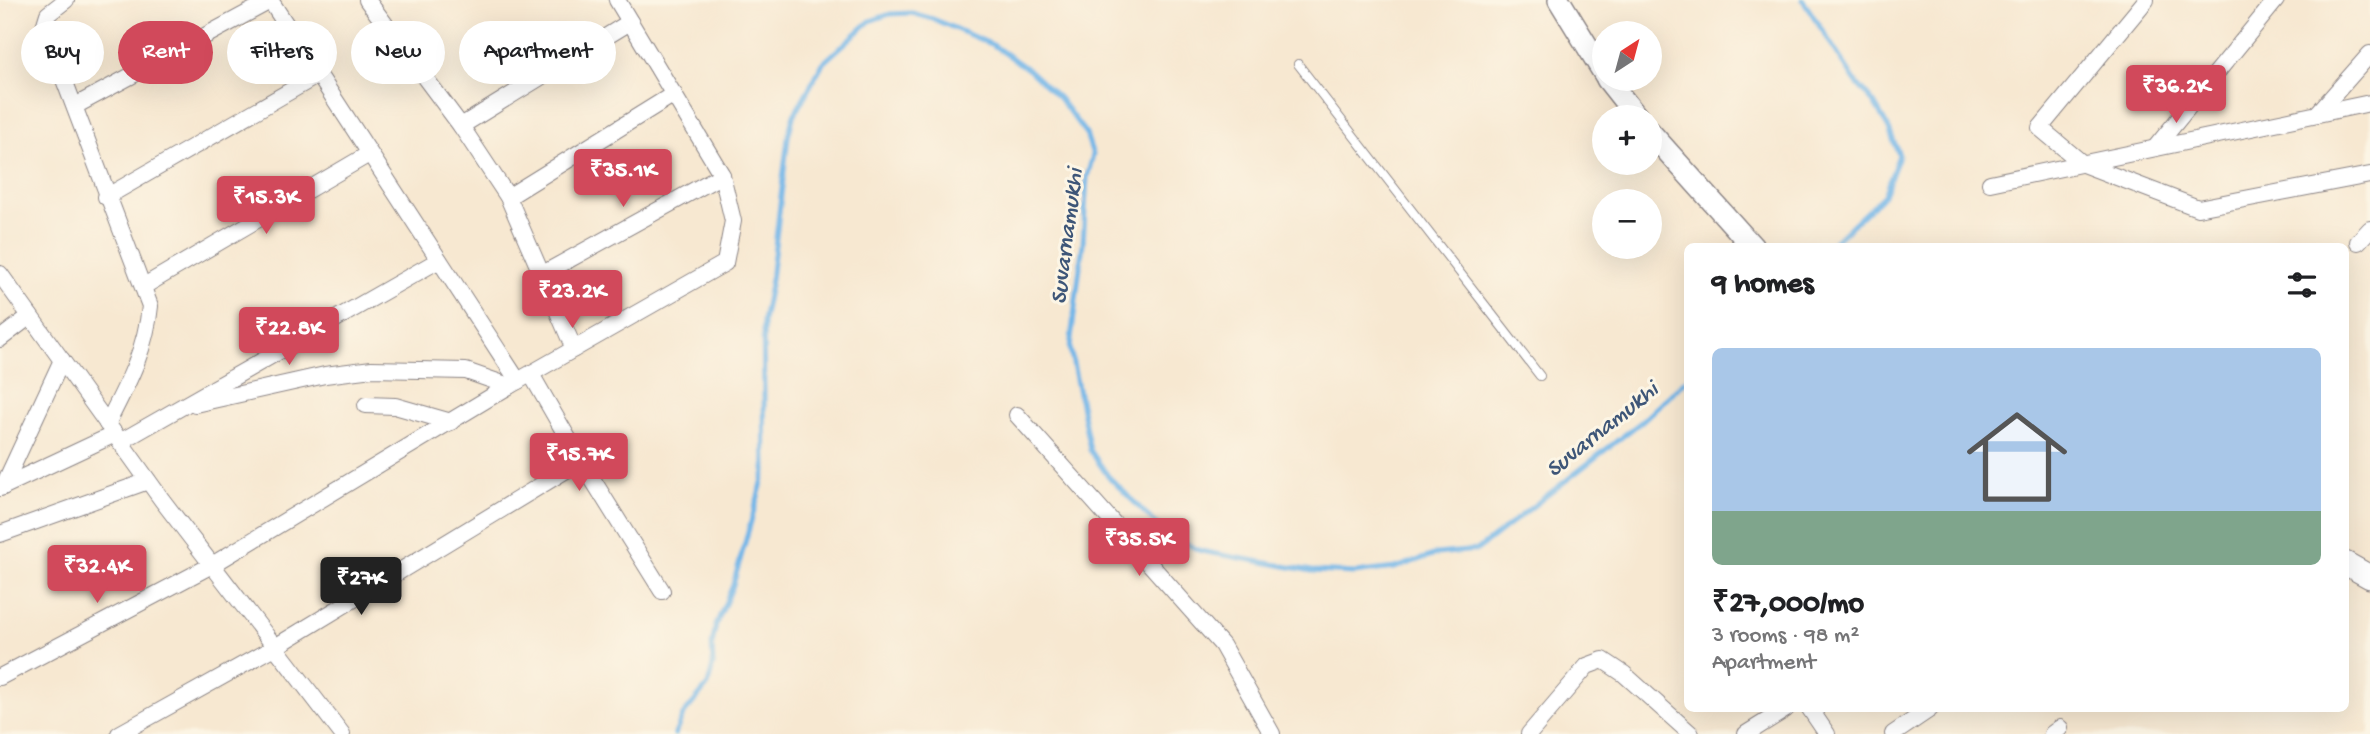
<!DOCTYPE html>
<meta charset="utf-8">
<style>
body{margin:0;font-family:"Gochi Hand",sans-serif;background:#f2f2f2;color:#202124;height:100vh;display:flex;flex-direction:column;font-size:26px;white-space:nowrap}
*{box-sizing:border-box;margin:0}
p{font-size:23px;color:#757577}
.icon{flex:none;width:38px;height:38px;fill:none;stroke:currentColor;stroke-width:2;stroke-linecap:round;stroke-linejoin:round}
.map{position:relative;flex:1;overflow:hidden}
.details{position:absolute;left:1684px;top:243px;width:665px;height:469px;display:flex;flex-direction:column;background:#fff;border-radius:10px;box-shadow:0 7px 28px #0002}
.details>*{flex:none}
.hud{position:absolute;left:21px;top:21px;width:665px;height:63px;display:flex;gap:14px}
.needle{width:46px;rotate:36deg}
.buttons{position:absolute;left:1592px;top:21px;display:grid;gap:14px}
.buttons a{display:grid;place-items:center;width:70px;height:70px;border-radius:50%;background:#fff;box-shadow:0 7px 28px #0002;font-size:35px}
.price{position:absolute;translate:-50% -60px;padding:0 16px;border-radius:7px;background:#d1495b;color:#fff;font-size:23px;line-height:46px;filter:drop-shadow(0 2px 4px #0008)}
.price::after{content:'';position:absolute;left:50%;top:42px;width:21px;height:16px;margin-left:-10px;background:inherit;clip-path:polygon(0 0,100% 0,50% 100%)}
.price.selected{background:#222;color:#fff}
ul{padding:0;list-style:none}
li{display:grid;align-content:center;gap:14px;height:371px;padding:0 28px}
li span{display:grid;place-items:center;height:217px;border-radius:10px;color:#555}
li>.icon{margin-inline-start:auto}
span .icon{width:126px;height:126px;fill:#fffc;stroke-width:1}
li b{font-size:30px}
h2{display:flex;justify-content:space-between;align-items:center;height:84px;padding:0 28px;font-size:30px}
.tag{padding:0 24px;border-radius:32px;background:#fff;box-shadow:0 7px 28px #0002;font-size:24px;line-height:63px}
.tag.selected{background:#d1495b;color:#fff}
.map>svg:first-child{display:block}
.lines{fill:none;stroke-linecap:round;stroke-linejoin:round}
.stream{stroke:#72b6e8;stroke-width:5}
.service-casing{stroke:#8c8586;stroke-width:10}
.minor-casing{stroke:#8c8586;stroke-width:18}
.tertiary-casing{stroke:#8c8586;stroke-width:24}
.secondary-casing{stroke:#8c8586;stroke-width:25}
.service{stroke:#fff;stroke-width:8}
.minor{stroke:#fff;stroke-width:16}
.tertiary{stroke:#fff;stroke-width:21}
.secondary{stroke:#fff;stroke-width:23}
.labels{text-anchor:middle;stroke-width:6;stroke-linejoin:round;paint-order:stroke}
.water-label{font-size:24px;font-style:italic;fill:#3e5678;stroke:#fcf5e5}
</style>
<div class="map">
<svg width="2370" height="734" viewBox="0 0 2370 734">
<rect width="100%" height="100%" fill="#fcf5e5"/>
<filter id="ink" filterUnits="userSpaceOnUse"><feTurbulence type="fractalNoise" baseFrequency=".0143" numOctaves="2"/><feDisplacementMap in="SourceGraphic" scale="14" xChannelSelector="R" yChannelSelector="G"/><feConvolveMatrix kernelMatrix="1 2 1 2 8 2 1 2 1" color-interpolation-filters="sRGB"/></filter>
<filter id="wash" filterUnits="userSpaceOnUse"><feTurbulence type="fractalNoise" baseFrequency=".00686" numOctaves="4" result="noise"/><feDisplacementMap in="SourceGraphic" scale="28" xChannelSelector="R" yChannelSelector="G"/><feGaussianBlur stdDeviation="1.57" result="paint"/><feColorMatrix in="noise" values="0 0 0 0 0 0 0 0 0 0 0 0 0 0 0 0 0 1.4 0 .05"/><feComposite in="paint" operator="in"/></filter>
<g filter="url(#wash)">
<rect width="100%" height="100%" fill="#f7e8d1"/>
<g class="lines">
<g class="stream">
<polyline points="1803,0 1855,81 1874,103 1889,129 1899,155 1884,195 1829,247"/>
<polyline points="675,734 683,715 708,685 713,665 712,644 716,625 733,585 765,472 763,321 771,280 788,137 793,117 823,63 870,21 890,14 912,13 933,19 993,45 1029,70 1059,98 1086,134 1093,155 1087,177 1083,243 1070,348 1090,450 1108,476 1151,519 1173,537 1201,551 1312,571 1354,573 1395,568 1436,554 1477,550 1641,422 1687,379"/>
</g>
</g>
</g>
<g filter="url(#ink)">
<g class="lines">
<g class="service-casing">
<polyline id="service" points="1298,64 1540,376"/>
</g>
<g class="minor-casing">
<g id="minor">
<path d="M 66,0 L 48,14 L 44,27 L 150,306 C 146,350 127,385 107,424"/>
<polyline points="270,0 518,381"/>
<polyline points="367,0 461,126 508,197 574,349"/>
<polyline points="2146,0 2040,128 2083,164 2198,208 2370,175"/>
<polyline points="75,106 270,1"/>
<polyline points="2317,114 2370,54"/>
<polyline points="461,126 630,22"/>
<polyline points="2155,148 2276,0"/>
<polyline points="1990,183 2370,103"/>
<polyline points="106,197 318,75"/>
<polyline points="508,197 674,94"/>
<polyline points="2358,242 2370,229"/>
<polyline points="0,274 162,500 342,734"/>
<polyline points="541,275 722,175"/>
<polyline points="144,286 369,154"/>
<polyline points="0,339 30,316"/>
<polyline points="531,374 581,461 662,591"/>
<polyline points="195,404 325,375 372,369 466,371 509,386"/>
<polyline points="366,405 395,406 451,422"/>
<polyline points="1017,415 1222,645 1272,734"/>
<polyline points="120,442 439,260"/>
<polyline points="3,487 62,360"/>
<polyline points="0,488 115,434"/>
<polyline points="0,534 148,481"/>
<polyline points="0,677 212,565 509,386 725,263 733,221 722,175 617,0"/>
<polyline points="1810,709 1827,734"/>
<polyline points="119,734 275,647 581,461"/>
<polyline points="1529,734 1587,666 1603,660 1624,674 1691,734"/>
<polyline points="1746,734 1786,709"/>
<polyline points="1893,734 1930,709"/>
<polyline points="2052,734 2060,728"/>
</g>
</g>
<g class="tertiary-casing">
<g id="tertiary">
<polyline points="1559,0 1605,75"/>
<polyline points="1607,79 1637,117"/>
<polyline points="1650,132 1753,247"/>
</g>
</g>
<g class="secondary-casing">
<polyline id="secondary" points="2345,563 2370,577"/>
</g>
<use href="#service" class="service"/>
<use href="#minor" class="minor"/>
<use href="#tertiary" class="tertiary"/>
<use href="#secondary" class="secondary"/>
</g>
</g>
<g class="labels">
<g class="water-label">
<text transform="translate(1065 236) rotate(-83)" y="8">Suvarnamukhi</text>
<text transform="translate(1601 428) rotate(-39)" y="8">Suvarnamukhi</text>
</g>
</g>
</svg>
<div class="buttons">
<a><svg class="needle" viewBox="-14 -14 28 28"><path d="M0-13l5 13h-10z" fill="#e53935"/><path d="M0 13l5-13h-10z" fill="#757577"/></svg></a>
<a>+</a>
<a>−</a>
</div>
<b class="price" style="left:2176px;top:125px">₹36.2K</b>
<b class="price" style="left:623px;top:209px">₹35.1K</b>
<b class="price" style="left:266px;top:236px">₹15.3K</b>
<b class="price" style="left:572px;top:330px">₹23.2K</b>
<b class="price" style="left:289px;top:367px">₹22.8K</b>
<b class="price" style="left:579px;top:493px">₹15.7K</b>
<b class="price" style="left:1139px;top:578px">₹35.5K</b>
<b class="price" style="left:97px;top:605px">₹32.4K</b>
<b class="price selected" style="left:361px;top:617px">₹27K</b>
<div class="hud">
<a class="tag">Buy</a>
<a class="tag selected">Rent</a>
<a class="tag">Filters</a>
<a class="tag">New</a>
<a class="tag">Apartment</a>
</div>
<section class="details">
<h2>9 homes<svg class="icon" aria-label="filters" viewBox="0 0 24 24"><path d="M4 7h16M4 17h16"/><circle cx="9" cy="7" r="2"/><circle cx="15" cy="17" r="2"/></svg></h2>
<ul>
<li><span style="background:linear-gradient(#a9c7e8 75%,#7fa58c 0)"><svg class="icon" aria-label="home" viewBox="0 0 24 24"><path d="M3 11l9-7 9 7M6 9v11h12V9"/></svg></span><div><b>₹27,000/mo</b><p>3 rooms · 98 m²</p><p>Apartment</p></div></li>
</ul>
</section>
</div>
